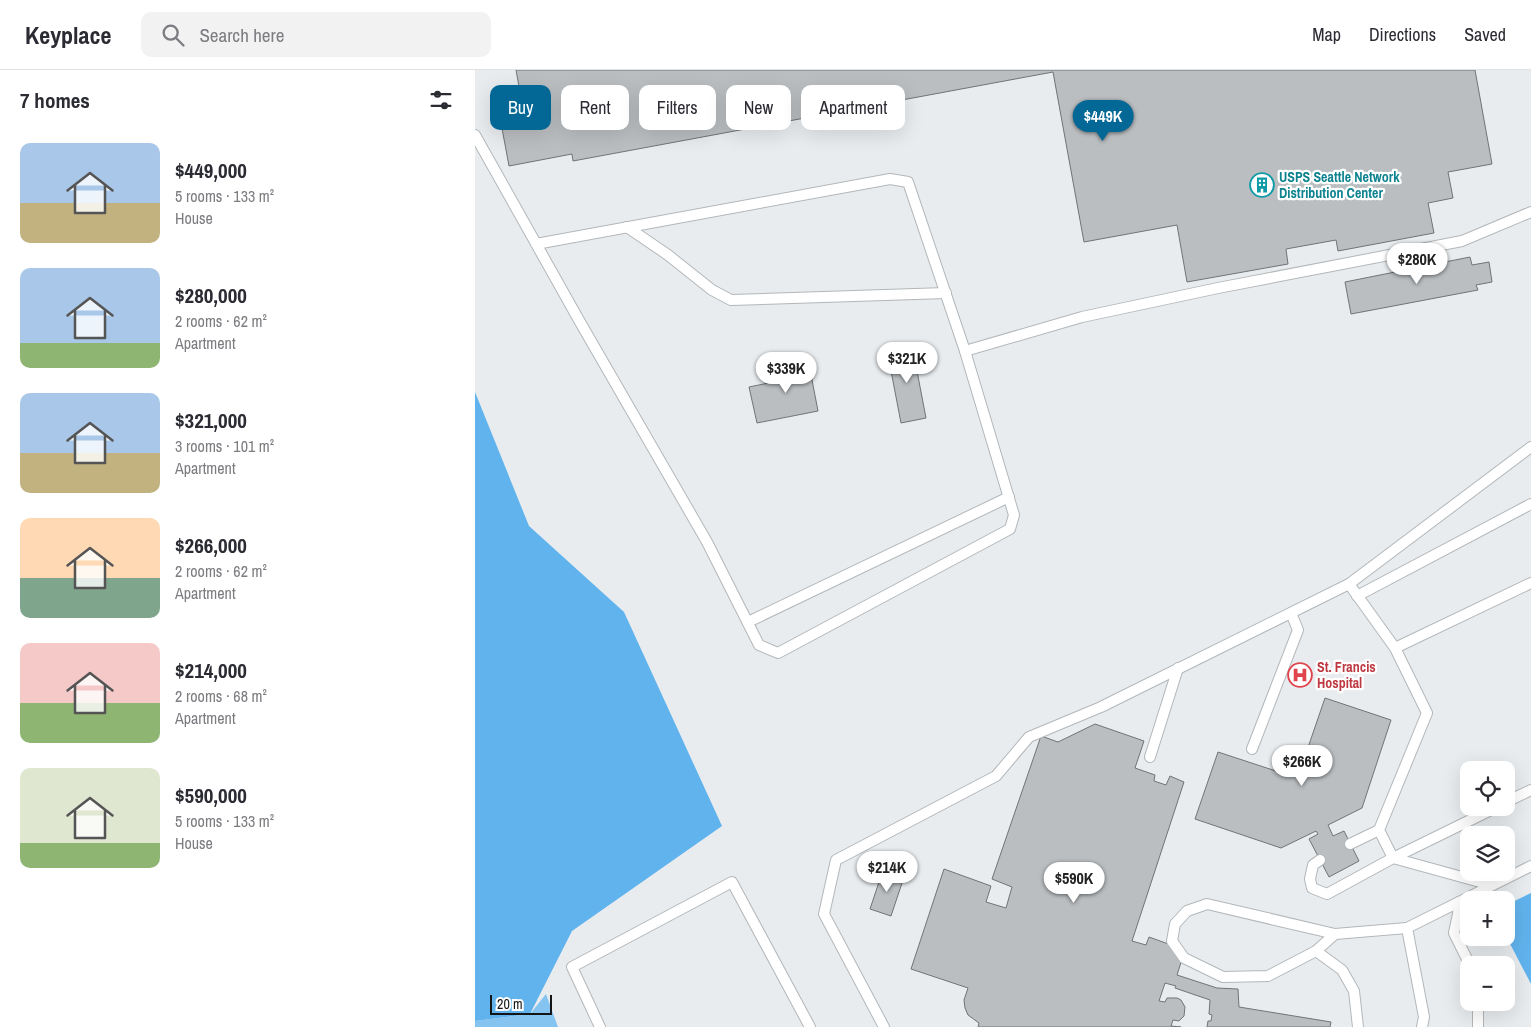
<!DOCTYPE html>
<meta charset="utf-8">
<style>
body{margin:0;font-family:"Archivo Narrow",sans-serif;background:#f2f2f3;color:#2b2b33;height:100vh;display:flex;flex-direction:column;font-size:19px;white-space:nowrap}
*{box-sizing:border-box;margin:0}
p{font-size:16px;color:#7c7c81}
.icon{flex:none;width:28px;height:28px;fill:none;stroke:currentColor;stroke-width:2;stroke-linecap:round;stroke-linejoin:round}
.map{position:relative;flex:1;overflow:hidden}
.side{display:flex;flex-direction:column;background:#fff;width:475px}
.side>*{flex:none}
.guide{position:absolute;left:15px;top:15px;width:475px;height:45px;display:flex;gap:10px}
.controls{position:absolute;left:985px;top:691px;display:grid;gap:10px}
.controls a{display:grid;place-items:center;width:55px;height:55px;border-radius:10px;background:#fff;box-shadow:0 5px 20px #0002;font-size:25px}
.scale{position:absolute;left:15px;bottom:12px;width:62px;box-sizing:border-box;padding-left:5px;border:2px solid #141516;border-top:0;font-size:14px;line-height:18px;white-space:nowrap;color:#141516;-webkit-text-stroke:4px #fff;paint-order:stroke}
.price{position:absolute;translate:-50% -42px;padding:0 11px;border-radius:18px;background:#fff;color:#222;font-size:16px;line-height:32px;filter:drop-shadow(0 1px 2px #0008)}
.price::after{content:'';position:absolute;left:50%;top:30px;width:15px;height:11px;margin-left:-8px;background:inherit;clip-path:polygon(0 0,100% 0,50% 100%)}
.price.active{background:#046897;color:#fff}
ul{padding:0;list-style:none}
li{display:flex;align-items:center;gap:15px;height:125px;padding:0 20px}
li span{display:grid;place-items:center;flex:none;width:140px;height:100px;border-radius:10px;color:#555}
li>.icon{margin-inline-start:auto}
span .icon{width:60px;height:60px;fill:#fffc;stroke-width:1}
li b{font-size:21px}
h2{display:flex;justify-content:space-between;align-items:center;height:60px;padding:0 20px;font-size:21px}
.chip{padding:0 18px;border-radius:10px;background:#fff;box-shadow:0 5px 20px #0002;font-size:18px;line-height:45px}
.chip.active{background:#046897;color:#fff}
header{display:flex;align-items:center;gap:30px;box-sizing:border-box;height:70px;padding:0 25px;background:#fff;border-bottom:1px solid #e1e1e2}
header strong{font-size:24px}
nav{display:flex;gap:28px;margin-inline-start:auto;font-size:18px}
.search{width:350px;height:45px;background:#f2f2f3;display:flex;align-items:center;gap:12px;box-sizing:border-box;padding:0 18px;border-radius:10px;color:#7c7c81;font-size:19px}
main{display:flex;flex:1;min-height:0}
.map>svg:first-child{display:block}
.green{fill:#85c3f1}
.forest{fill:#61b3ed}
.building{fill:#babec1;stroke:#717477}
.lines{fill:none;stroke-linecap:round;stroke-linejoin:round}
.lane-casing{stroke:#b3b7ba;stroke-width:12}
.lane{stroke:#fff;stroke-width:10}
.labels{text-anchor:middle;stroke-width:4.5;stroke-linejoin:round;paint-order:stroke}
.culture-label{font-size:14px;font-weight:bold;fill:#0d838f;stroke:#fff;text-anchor:start}
.health-label{font-size:14px;font-weight:bold;fill:#be3a42;stroke:#fff;text-anchor:start}
</style>
<header>
<strong>Keyplace</strong>
<div class="search"><svg class="icon" aria-label="search" viewBox="0 0 24 24"><circle cx="10" cy="10" r="6"/><path d="M15 15l6 6"/></svg>Search here</div>
<nav><a>Map</a><a>Directions</a><a>Saved</a></nav>
</header>
<main>
<section class="side">
<h2>7 homes<svg class="icon" aria-label="filters" viewBox="0 0 24 24"><path d="M4 7h16M4 17h16"/><circle cx="9" cy="7" r="2"/><circle cx="15" cy="17" r="2"/></svg></h2>
<ul>
<li><span style="background:linear-gradient(#a9c7e8 60%,#c2b280 0)"><svg class="icon" aria-label="home" viewBox="0 0 24 24"><path d="M3 11l9-7 9 7M6 9v11h12V9"/></svg></span><div><b>$449,000</b><p>5 rooms · 133 m²</p><p>House</p></div></li>
<li><span style="background:linear-gradient(#a9c7e8 75%,#8fb573 0)"><svg class="icon" aria-label="home" viewBox="0 0 24 24"><path d="M3 11l9-7 9 7M6 9v11h12V9"/></svg></span><div><b>$280,000</b><p>2 rooms · 62 m²</p><p>Apartment</p></div></li>
<li><span style="background:linear-gradient(#a9c7e8 60%,#c2b280 0)"><svg class="icon" aria-label="home" viewBox="0 0 24 24"><path d="M3 11l9-7 9 7M6 9v11h12V9"/></svg></span><div><b>$321,000</b><p>3 rooms · 101 m²</p><p>Apartment</p></div></li>
<li><span style="background:linear-gradient(#ffd9b3 60%,#7fa58c 0)"><svg class="icon" aria-label="home" viewBox="0 0 24 24"><path d="M3 11l9-7 9 7M6 9v11h12V9"/></svg></span><div><b>$266,000</b><p>2 rooms · 62 m²</p><p>Apartment</p></div></li>
<li><span style="background:linear-gradient(#f6c9c9 60%,#8fb573 0)"><svg class="icon" aria-label="home" viewBox="0 0 24 24"><path d="M3 11l9-7 9 7M6 9v11h12V9"/></svg></span><div><b>$214,000</b><p>2 rooms · 68 m²</p><p>Apartment</p></div></li>
<li><span style="background:linear-gradient(#dfe7d0 75%,#8fb573 0)"><svg class="icon" aria-label="home" viewBox="0 0 24 24"><path d="M3 11l9-7 9 7M6 9v11h12V9"/></svg></span><div><b>$590,000</b><p>5 rooms · 133 m²</p><p>House</p></div></li>
</ul>
</section>
<div class="map">
<svg width="1056" height="957" viewBox="0 0 1056 957">
<rect width="100%" height="100%" fill="#e8ecef"/>
<polygon class="green" points="71,924 83,957 0,957 0,951 55,944"/>
<g class="forest">
<polygon points="0,322 54,456 149,542 247,756 97,861 55,944 0,951"/>
<polygon points="1056,823 1056,914 1031,866 1031,835"/>
</g>
<g class="building">
<polygon points="41,0 1000,0 1017,94 973,102 978,128 953,133 959,163 863,181 861,170 811,179 813,194 712,212 702,155 609,172 578,2 98,91 97,84 34,96 21,26 45,22"/>
<polygon points="995,187 997,195 1014,192 1017,212 1001,215 1003,220 876,244 870,212"/>
<polygon points="437,275 451,348 426,353 412,280"/>
<polygon points="332,284 343,341 282,353 274,317 318,308 314,288"/>
<polygon points="850,628 916,650 887,738 853,755 858,766 869,761 884,791 854,807 834,769 843,764 841,761 806,778 720,749 743,682 807,703 828,692"/>
<polygon points="620,654 669,671 660,698 680,705 679,711 691,715 695,706 709,712 657,871 671,875 674,867 710,880 702,905 742,918 763,919 764,937 856,952 855,957 732,957 733,951 736,951 737,945 734,944 735,930 700,918 701,916 690,913 684,931 690,932 692,928 702,928 706,930 710,937 709,946 704,951 698,950 696,956 706,957 503,957 504,953 493,945 490,938 489,930 493,918 436,899 469,799 516,816 511,832 531,838 537,817 517,809 566,666 583,672"/>
<polygon points="408,800 429,807 416,846 395,839"/>
</g>
<g class="lines">
<g class="lane-casing">
<g id="lane">
<polyline points="0,65 105,252 232,472 284,575 303,583 535,459 539,445 490,281 433,112 415,109 61,174"/>
<polyline points="152,157 193,185 237,220 256,230 471,223"/>
<polyline points="490,281 607,247 743,218 987,171 1056,142"/>
<polyline points="874,514 920,578 952,643 904,760 918,788 1016,815"/>
<polyline points="882,526 1056,434"/>
<polyline points="273,552 534,427"/>
<polyline points="920,578 1056,513"/>
<polyline points="777,679 823,560 816,543"/>
<polyline points="675,687 703,598"/>
<polyline points="1031,732 1056,720"/>
<polyline points="875,774 904,760"/>
<polyline points="845,790 838,795 835,809 837,818 852,824 918,788 1020,738"/>
<polyline points="984,832 983,844 979,863 995,895"/>
<polyline points="860,864 841,881 793,906 748,907 709,888 697,871 700,854 712,841 732,834 860,864 932,858"/>
<polyline points="841,881 867,900 879,921 883,957"/>
<polyline points="125,957 97,897 257,812 335,957"/>
<polyline points="409,957 349,844 361,790 521,706 554,667 626,637 874,514 1056,377"/>
<polyline points="947,957 949,947 932,858 1056,796"/>
<polyline points="1003,957 1003,932"/>
</g>
</g>
<use href="#lane" class="lane"/>
</g>
<defs>
<g id="building-ring" transform="scale(1.25)"><circle r="9.5" fill="#fff" stroke="#0f9aa8" stroke-width="1.5"/><path d="M-4-6H4V6H1V3H-1V6H-4ZM-2.5-4.3h1.7v1.8h-1.7ZM.8-4.3h1.7v1.8H.8ZM-2.5-1h1.7V.8h-1.7ZM.8-1h1.7V.8H.8Z" fill="#0f9aa8"/></g>
<g id="hospital-ring" transform="scale(1.25)"><circle r="9.5" fill="#fff" stroke="#e0444e" stroke-width="1.5"/><path d="M-5-5h3v3.5h4V-5h3V5h-3V1.5h-4V5h-3Z" fill="#e0444e"/></g>
</defs>
<g fill-rule="evenodd">
<use href="#building-ring" x="787" y="115"/>
<use href="#hospital-ring" x="825" y="605"/>
</g>
<g class="labels">
<g class="culture-label">
<text x="804" y="112">USPS Seattle Network<tspan x="804" dy="16">Distribution Center</tspan></text>
</g>
<g class="health-label">
<text x="842" y="602">St. Francis<tspan x="842" dy="16">Hospital</tspan></text>
</g>
</g>
</svg>
<div class="controls">
<a><svg class="icon" aria-label="locate" viewBox="0 0 24 24"><circle cx="12" cy="12" r="6"/><path d="M12 2v4M12 18v4M2 12h4M18 12h4"/></svg></a>
<a><svg class="icon" aria-label="layers" viewBox="0 0 24 24"><path d="M12 4l9 5-9 5-9-5zM3 14l9 5 9-5"/></svg></a>
<a>+</a>
<a>−</a>
</div>
<div class="scale">20 m</div>
<b class="price active" style="left:628px;top:72px">$449K</b>
<b class="price" style="left:942px;top:215px">$280K</b>
<b class="price" style="left:432px;top:314px">$321K</b>
<b class="price" style="left:311px;top:324px">$339K</b>
<b class="price" style="left:827px;top:717px">$266K</b>
<b class="price" style="left:412px;top:823px">$214K</b>
<b class="price" style="left:599px;top:834px">$590K</b>
<div class="guide">
<a class="chip active">Buy</a>
<a class="chip">Rent</a>
<a class="chip">Filters</a>
<a class="chip">New</a>
<a class="chip">Apartment</a>
</div>
</div>
</main>
